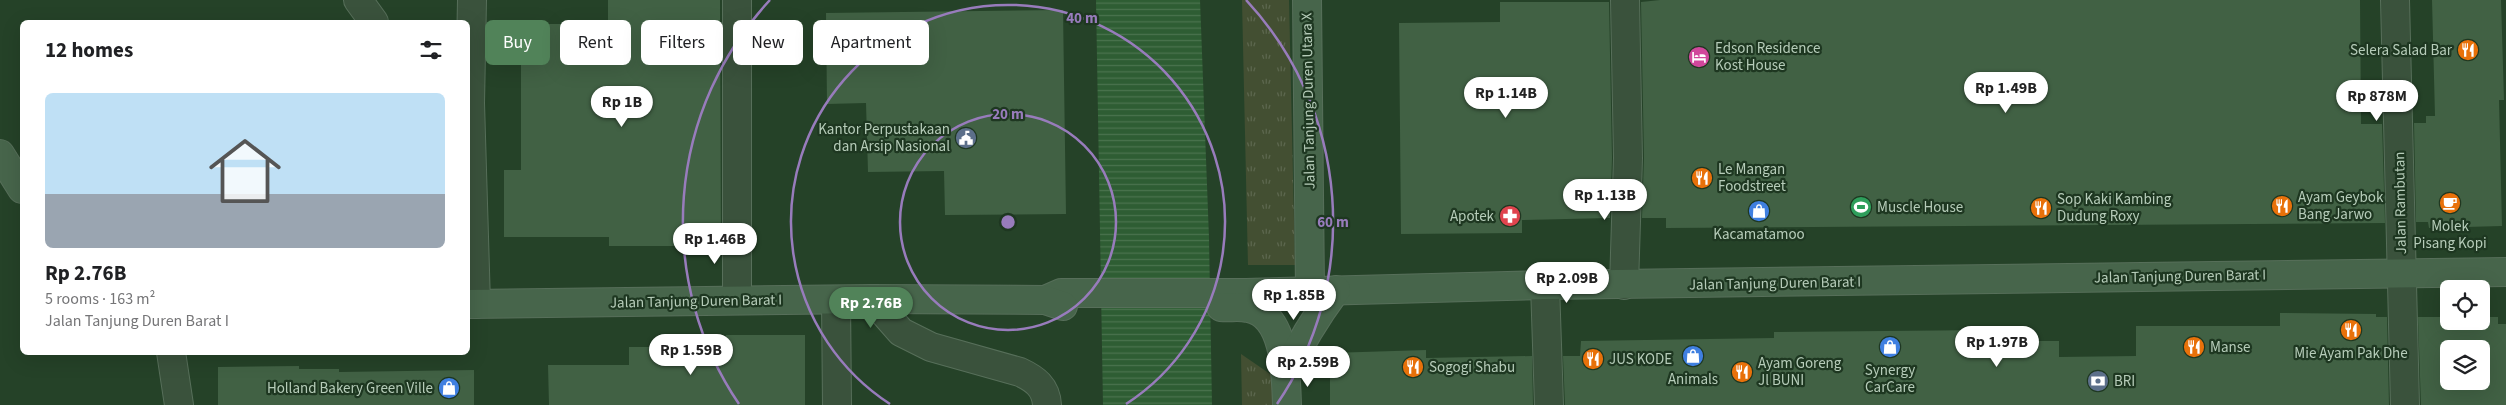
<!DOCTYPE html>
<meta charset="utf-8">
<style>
body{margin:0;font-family:"Source Sans 3",sans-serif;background:#f6f6f6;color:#202124;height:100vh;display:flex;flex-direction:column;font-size:19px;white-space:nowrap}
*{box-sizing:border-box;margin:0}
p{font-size:16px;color:#757577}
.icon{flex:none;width:28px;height:28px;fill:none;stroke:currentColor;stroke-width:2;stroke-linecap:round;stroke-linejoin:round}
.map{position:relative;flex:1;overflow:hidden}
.side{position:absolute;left:20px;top:20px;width:450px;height:335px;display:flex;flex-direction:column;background:#fff;border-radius:8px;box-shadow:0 5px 20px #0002}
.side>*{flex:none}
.hud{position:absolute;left:485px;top:20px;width:475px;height:45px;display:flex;gap:10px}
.fabs{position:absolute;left:2440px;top:280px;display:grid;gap:10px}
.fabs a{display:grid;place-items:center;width:50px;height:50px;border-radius:8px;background:#fff;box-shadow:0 5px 20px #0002;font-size:25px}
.price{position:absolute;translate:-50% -42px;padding:0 11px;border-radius:18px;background:#fff;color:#222;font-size:16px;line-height:32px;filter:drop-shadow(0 1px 2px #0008)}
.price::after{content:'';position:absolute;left:50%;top:30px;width:15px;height:11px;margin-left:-8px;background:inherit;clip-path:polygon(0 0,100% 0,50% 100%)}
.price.selected{background:#518359;color:#fff}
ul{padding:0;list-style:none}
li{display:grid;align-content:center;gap:10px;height:265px;padding:0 25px}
li span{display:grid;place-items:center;height:155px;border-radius:8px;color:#555}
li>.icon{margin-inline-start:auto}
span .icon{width:90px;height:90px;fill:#fffc;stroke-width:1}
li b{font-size:21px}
h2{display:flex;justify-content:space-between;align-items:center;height:60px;padding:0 25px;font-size:21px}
.pill{padding:0 18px;border-radius:8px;background:#fff;box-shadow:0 5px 20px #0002;font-size:18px;line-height:45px}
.pill.selected{background:#518359;color:#fff}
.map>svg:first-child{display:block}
.grass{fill:url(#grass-tufts)}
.water{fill:url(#water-rules)}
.building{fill:#416144;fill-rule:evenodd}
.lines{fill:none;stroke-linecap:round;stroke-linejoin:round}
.street-casing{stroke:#576f5a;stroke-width:30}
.secondary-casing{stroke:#576f5a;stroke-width:30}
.street{stroke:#3a523c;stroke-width:28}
.secondary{stroke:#47654b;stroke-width:28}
.ring{fill:none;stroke:#987cbc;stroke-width:2.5}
.labels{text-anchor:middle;stroke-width:4.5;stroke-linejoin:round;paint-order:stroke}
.poi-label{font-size:15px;fill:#b6ccb9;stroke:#1e3721;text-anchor:start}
.street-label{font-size:15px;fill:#b6ccb9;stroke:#1e3721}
.centre{fill:#987cbc;stroke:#1e3721;stroke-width:2.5}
.ring-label{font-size:15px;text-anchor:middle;font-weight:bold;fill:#987cbc;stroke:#1e3721;stroke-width:4.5;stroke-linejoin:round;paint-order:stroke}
</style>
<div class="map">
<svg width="2506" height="405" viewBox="0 0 2506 405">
<defs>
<pattern id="grass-tufts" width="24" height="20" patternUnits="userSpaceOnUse" patternTransform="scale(1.25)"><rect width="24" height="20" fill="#434f32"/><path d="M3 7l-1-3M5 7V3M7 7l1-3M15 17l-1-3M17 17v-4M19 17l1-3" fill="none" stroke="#5c674e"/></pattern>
<pattern id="water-rules" width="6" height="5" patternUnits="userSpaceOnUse" patternTransform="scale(1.25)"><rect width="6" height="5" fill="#2e5d33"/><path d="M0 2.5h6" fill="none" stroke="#4a734e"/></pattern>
</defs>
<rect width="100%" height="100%" fill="#254228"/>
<g class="grass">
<polygon points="1242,0 1289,0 1295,265 1248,265"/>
<polygon points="1241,354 1276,378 1277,405 1242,405"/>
</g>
<polygon class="water" points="1096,0 1200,0 1209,238 1212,405 1103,405"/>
<g class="building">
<polygon points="608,0 720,0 721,246 609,246 609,237 504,237 504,170 521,170 521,24 608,24"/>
<polygon points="1660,0 2360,0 2361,124 2382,124 2385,223 1666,228 1666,218 1642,218 1644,158 1641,2"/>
<polygon points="2432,0 2501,0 2504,100 2499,100 2502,226 2429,228 2428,222 2416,222 2414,123 2426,123 2426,116 2435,116"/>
<polygon points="1500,2 1609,2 1612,158 1610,218 1522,220 1522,233 1401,234 1399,23 1500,22"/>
<polygon points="1063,10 1066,214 945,215 944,171 868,172 866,103 827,104 826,13"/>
<polygon points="2280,313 2376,314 2376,317 2387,317 2389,405 1565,405 1563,356 1580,356 1581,341 1774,338 1774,332 1990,330 1990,341 2059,341 2059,357 2136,356 2136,326 2280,326"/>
<path d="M 2418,317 L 2449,317 L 2449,321 L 2481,321 L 2481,317 L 2498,317 L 2498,324 L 2506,324 L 2506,405 L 2421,405 ZM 2449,349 L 2481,349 L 2481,381 L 2449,381 Z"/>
<polygon points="726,335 805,335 805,405 549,405 548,365 629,365 629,347 726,347"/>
<polygon points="1426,350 1426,358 1532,356 1533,405 1330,405 1330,353"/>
<polygon points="299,366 299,369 339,369 339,372 474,370 474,405 218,405 218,367"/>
</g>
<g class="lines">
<g class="street-casing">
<g id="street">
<polyline points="358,0 374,22"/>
<polyline points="472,0 470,103 476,304"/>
<polyline points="737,0 737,300"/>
<polyline points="2395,0 2405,405"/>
<polyline points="1545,285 1549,405"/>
<polyline points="1624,285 1628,158 1625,0"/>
<path d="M 872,299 L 901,332 L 931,347 L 1020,372 C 1035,379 1046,387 1047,405"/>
<polyline points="836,300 837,405"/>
<polyline points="171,352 179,405"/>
</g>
</g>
<g class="secondary-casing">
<g id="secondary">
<polyline points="1307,0 1310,291"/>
<polyline points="0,154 22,189"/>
<polyline points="1045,300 1061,293 1246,293 1545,285 2506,272"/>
<polyline points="468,304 872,299 1045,300 1063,306"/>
<path d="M 1221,307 C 1229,308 1239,306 1248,308 C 1286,314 1286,376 1287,405"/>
<path d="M 1286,373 C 1300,343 1316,317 1336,290"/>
</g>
</g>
<use href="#street" class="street"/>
<use href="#secondary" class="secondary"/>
</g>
<g class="ring">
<circle cx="1008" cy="222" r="108"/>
<path d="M890 404A217 217 0 1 1 1126 404"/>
<path d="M739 404A325 325 0 0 1 770 0M1246 0A325 325 0 0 1 1277 404"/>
</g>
<defs>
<g id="restaurant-disc" transform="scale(1.125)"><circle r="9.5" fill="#e8710a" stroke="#1e3721"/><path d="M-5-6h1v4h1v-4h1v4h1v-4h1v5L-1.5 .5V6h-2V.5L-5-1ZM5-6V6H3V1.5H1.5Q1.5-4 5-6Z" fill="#fff"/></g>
<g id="hotel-disc" transform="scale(1.125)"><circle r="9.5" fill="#d1479c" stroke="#1e3721"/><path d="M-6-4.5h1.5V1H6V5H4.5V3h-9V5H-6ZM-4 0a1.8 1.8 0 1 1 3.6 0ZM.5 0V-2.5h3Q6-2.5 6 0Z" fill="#fff"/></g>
<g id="civic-disc" transform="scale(1.125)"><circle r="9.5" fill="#5c6f8a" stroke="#1e3721"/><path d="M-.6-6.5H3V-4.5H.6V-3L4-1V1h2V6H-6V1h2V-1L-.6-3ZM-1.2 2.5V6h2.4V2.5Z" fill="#fff"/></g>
<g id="cafe-disc" transform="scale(1.125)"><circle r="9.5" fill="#e8710a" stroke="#1e3721"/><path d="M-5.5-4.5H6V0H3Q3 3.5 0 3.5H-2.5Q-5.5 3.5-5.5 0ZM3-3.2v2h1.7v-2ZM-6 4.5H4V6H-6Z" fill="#fff"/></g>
<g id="stadium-disc" transform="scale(1.125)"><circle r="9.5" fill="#2e9e5b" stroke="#1e3721"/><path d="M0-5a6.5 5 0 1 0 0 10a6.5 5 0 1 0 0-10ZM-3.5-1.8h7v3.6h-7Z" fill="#fff"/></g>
<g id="shop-disc" transform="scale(1.125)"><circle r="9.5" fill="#3f7fe0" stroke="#1e3721"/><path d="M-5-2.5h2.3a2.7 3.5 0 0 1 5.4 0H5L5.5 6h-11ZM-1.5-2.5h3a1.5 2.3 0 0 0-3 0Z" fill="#fff"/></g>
<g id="pharmacy-disc" transform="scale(1.125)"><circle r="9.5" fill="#e0444e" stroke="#1e3721"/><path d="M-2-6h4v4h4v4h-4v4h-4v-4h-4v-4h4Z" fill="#fff"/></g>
<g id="bank-disc" transform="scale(1.125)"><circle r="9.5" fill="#5c6f8a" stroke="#1e3721"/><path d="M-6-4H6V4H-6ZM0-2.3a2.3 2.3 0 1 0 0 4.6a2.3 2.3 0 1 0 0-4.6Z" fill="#fff"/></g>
</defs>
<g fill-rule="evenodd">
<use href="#restaurant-disc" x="2468" y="50"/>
<use href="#hotel-disc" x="1699" y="57"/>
<use href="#civic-disc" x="966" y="138"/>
<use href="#restaurant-disc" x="1702" y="178"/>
<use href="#cafe-disc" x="2450" y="203"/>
<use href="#restaurant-disc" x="2282" y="206"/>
<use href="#stadium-disc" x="1861" y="207"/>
<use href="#restaurant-disc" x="2041" y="208"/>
<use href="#shop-disc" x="1759" y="211"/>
<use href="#pharmacy-disc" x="1510" y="216"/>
<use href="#restaurant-disc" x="2351" y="330"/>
<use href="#shop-disc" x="1890" y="347"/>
<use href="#restaurant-disc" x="2194" y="347"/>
<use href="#shop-disc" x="1693" y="356"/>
<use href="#restaurant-disc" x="1593" y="359"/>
<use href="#restaurant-disc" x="1413" y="367"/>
<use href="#restaurant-disc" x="1742" y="372"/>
<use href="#bank-disc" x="2098" y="381"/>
<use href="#shop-disc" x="449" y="388"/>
</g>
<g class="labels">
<g class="poi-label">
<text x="1715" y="53">Edson Residence<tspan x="1715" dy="17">Kost House</tspan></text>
<text x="2452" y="55" text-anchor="end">Selera Salad Bar</text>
<text x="950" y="134" text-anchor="end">Kantor Perpustakaan<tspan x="950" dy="17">dan Arsip Nasional</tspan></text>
<text x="1718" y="174">Le Mangan<tspan x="1718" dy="17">Foodstreet</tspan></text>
<text x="2298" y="202">Ayam Geybok<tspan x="2298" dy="17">Bang Jarwo</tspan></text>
<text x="2057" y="204">Sop Kaki Kambing<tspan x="2057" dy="17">Dudung Roxy</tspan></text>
<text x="1877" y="212">Muscle House</text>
<text x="1494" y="221" text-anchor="end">Apotek</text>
<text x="2450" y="231" text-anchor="middle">Molek<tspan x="2450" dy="17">Pisang Kopi</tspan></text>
<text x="1759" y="239" text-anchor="middle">Kacamatamoo</text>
<text x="2210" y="352">Manse</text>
<text x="2351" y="358" text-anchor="middle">Mie Ayam Pak Dhe</text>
<text x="1609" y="364">JUS KODE</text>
<text x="1758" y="368">Ayam Goreng<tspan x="1758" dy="17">Jl BUNI</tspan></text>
<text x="1429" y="372">Sogogi Shabu</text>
<text x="1890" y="375" text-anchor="middle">Synergy<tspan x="1890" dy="17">CarCare</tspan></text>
<text x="1693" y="384" text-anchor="middle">Animals</text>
<text x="2114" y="386">BRI</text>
<text x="433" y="393" text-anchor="end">Holland Bakery Green Ville</text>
</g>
<g class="street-label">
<text transform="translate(1308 101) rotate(-91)" y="5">Jalan Tanjung Duren Utara X</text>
<text transform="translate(2400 203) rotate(-91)" y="5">Jalan Rambutan</text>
<text transform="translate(2180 276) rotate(-1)" y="5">Jalan Tanjung Duren Barat I</text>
<text transform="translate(1775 283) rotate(-1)" y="5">Jalan Tanjung Duren Barat I</text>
<text transform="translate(696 301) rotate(-1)" y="5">Jalan Tanjung Duren Barat I</text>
</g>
</g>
<circle cx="1008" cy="222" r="8" class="centre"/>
<g class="ring-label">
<text x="1082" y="23">40 m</text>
<text x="1008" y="119">20 m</text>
<text x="1333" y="227">60 m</text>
</g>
</svg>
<div class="fabs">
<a><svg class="icon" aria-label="locate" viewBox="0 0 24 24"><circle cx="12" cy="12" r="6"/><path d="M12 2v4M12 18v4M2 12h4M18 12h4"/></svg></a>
<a><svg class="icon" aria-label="layers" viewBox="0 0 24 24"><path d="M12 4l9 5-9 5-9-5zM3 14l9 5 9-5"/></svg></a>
</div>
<b class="price" style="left:2006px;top:114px">Rp 1.49B</b>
<b class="price" style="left:1506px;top:119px">Rp 1.14B</b>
<b class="price" style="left:2377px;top:122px">Rp 878M</b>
<b class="price" style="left:622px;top:128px">Rp 1B</b>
<b class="price" style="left:1605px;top:221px">Rp 1.13B</b>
<b class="price" style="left:715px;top:265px">Rp 1.46B</b>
<b class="price" style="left:1567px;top:304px">Rp 2.09B</b>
<b class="price" style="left:1294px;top:321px">Rp 1.85B</b>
<b class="price selected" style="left:871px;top:329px">Rp 2.76B</b>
<b class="price" style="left:1997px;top:368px">Rp 1.97B</b>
<b class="price" style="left:691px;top:376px">Rp 1.59B</b>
<b class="price" style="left:1308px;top:388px">Rp 2.59B</b>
<div class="hud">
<a class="pill selected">Buy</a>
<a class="pill">Rent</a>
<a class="pill">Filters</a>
<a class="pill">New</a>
<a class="pill">Apartment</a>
</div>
<section class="side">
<h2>12 homes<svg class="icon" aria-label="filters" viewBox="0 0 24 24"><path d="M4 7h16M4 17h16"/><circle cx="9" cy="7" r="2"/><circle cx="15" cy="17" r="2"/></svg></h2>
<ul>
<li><span style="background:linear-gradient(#bfe0f5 65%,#9aa5b1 0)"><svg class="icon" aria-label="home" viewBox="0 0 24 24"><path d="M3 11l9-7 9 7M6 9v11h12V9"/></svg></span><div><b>Rp 2.76B</b><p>5 rooms · 163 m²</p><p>Jalan Tanjung Duren Barat I</p></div></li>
</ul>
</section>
</div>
